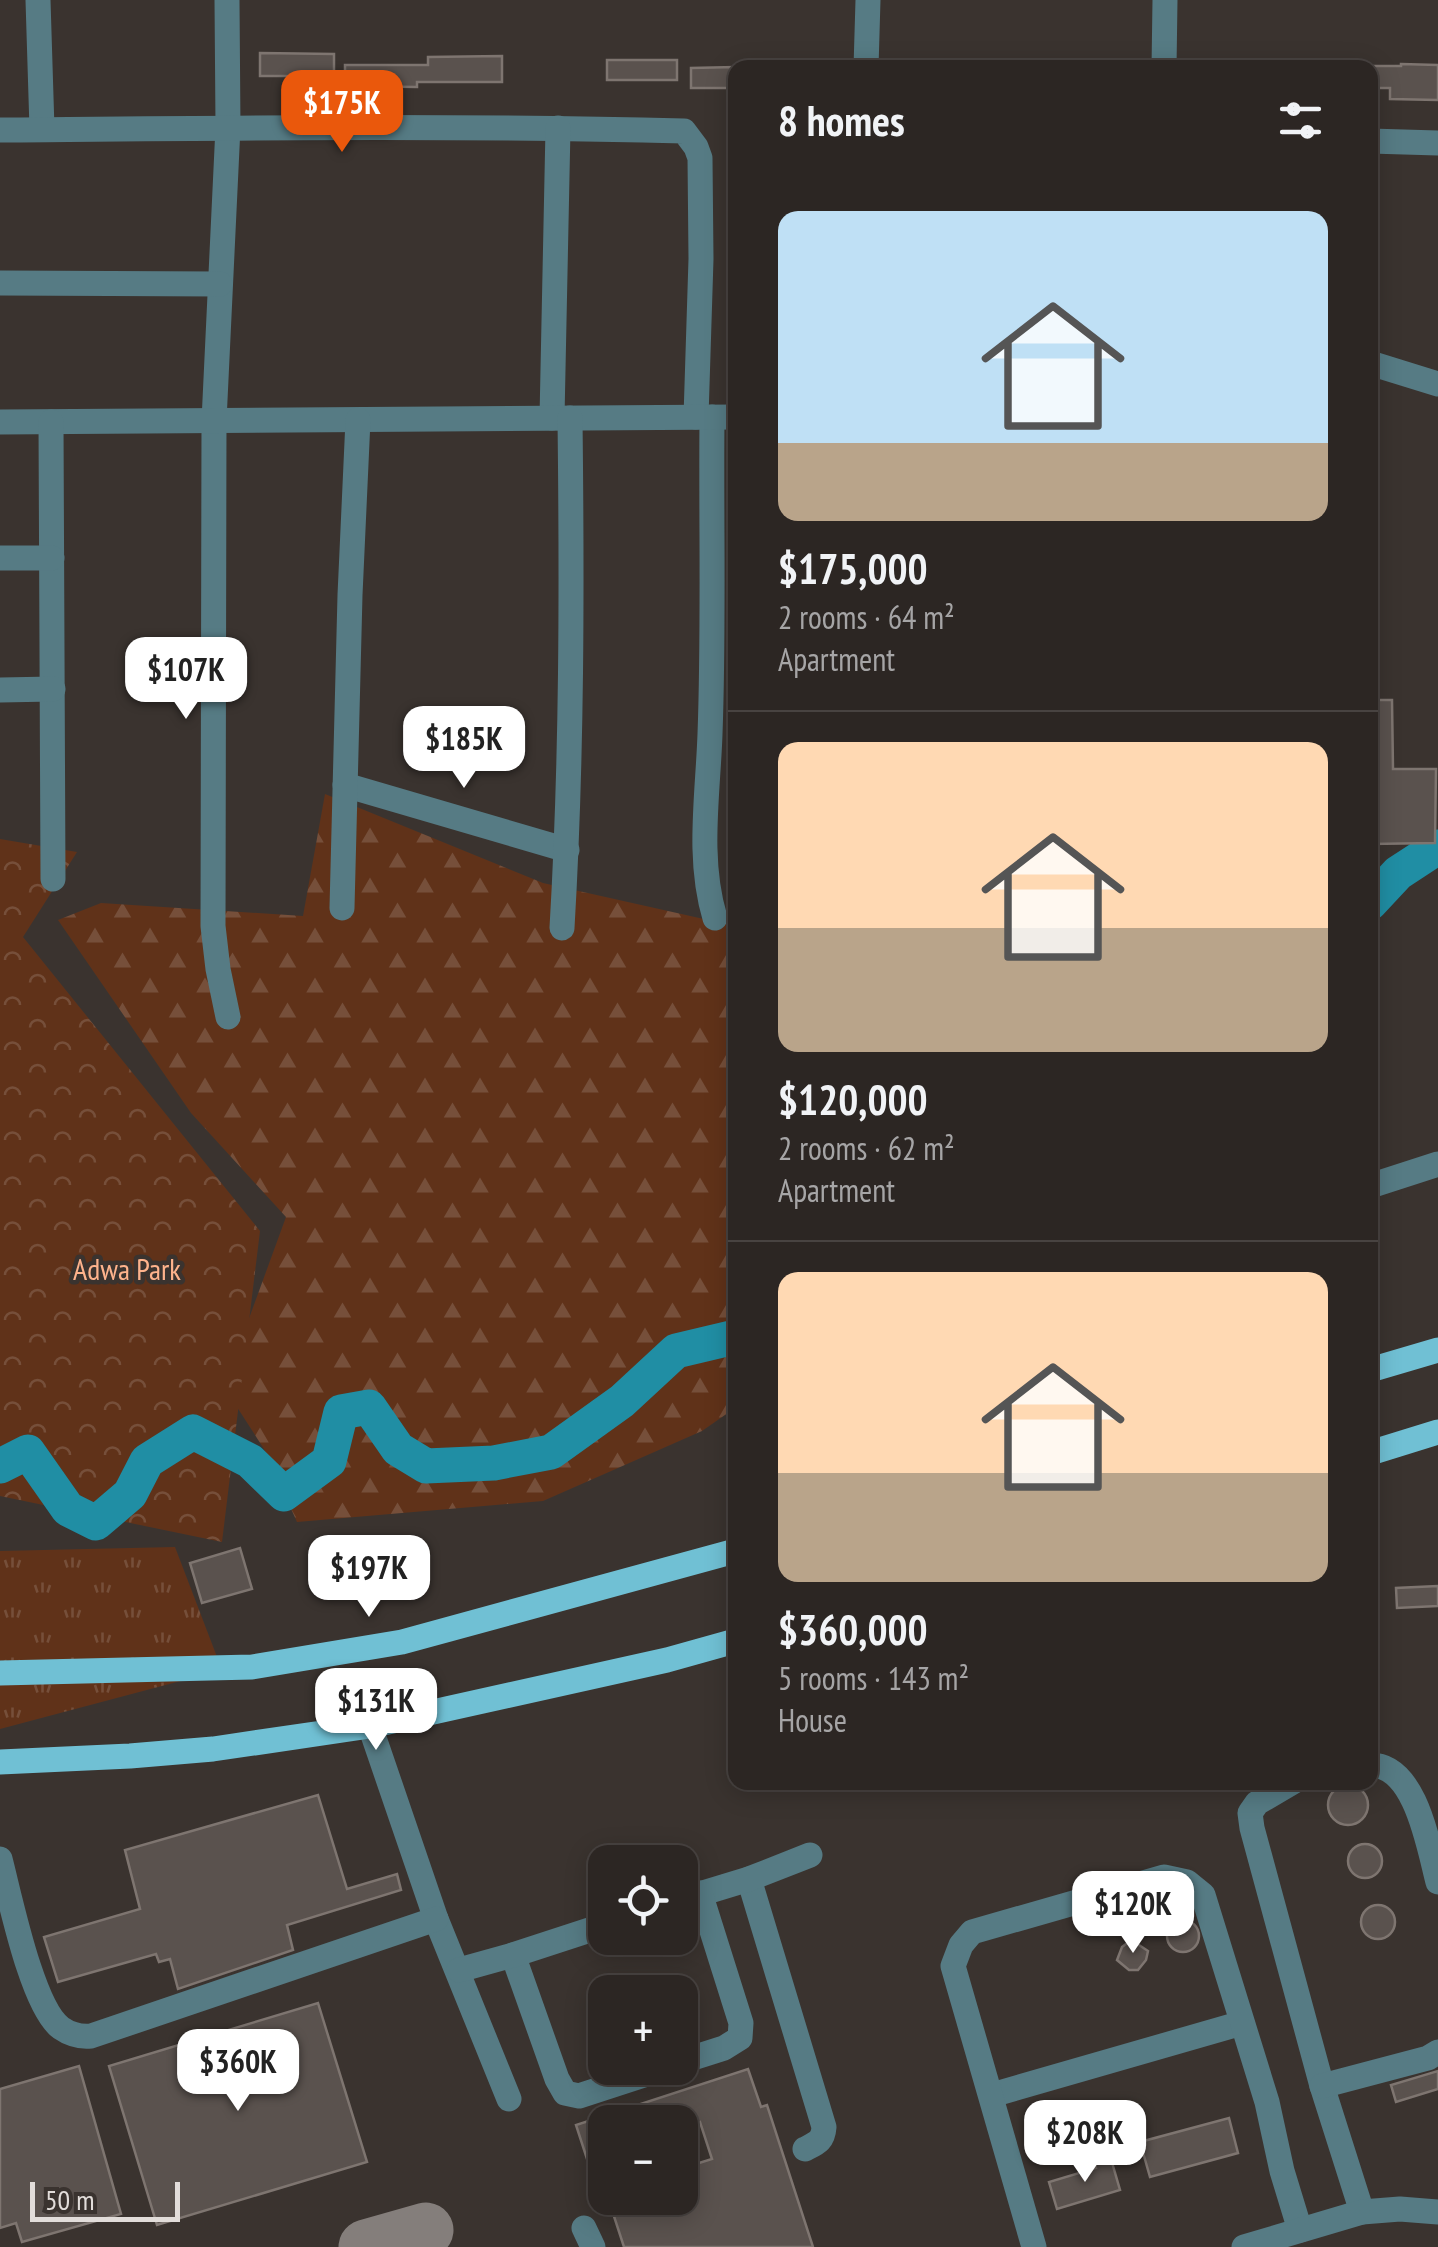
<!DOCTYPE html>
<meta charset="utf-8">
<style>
body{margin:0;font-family:"PT Sans Narrow",sans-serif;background:#342e2b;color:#f1f3f6;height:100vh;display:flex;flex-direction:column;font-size:38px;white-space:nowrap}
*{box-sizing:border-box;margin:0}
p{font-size:32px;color:#a6a5a6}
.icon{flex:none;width:55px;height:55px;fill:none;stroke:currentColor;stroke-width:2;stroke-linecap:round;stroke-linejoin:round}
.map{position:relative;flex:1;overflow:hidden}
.sheet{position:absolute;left:728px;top:60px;width:650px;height:1730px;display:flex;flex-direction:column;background:#2c2623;border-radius:20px;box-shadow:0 5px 25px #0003,0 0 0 2px #484341}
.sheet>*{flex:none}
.fabs{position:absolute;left:588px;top:1845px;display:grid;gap:20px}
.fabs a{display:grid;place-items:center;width:110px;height:110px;border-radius:20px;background:#2c2623;box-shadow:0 5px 25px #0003,0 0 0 2px #484341;font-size:50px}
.scale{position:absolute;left:30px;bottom:25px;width:150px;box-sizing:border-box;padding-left:10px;border:5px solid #e2ddda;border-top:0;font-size:28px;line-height:35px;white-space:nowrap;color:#e2ddda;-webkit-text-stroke:8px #3a332f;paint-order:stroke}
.price{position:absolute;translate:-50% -85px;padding:0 22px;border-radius:20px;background:#fff;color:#222;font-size:32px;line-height:65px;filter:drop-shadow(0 2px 5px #0008)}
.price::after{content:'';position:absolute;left:50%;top:60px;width:30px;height:22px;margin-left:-15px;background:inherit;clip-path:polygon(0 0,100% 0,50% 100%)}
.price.on{background:#ea580c;color:#fff}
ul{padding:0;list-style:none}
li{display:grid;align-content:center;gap:20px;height:530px;padding:0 50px}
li+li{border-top:2px solid #484341}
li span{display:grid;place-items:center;height:310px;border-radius:20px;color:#555}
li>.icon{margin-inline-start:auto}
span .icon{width:180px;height:180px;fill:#fffc;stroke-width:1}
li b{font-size:42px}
h2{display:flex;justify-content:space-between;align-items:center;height:120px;padding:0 50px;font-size:42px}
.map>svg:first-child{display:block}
.grass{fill:url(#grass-tufts)}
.forest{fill:url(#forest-firs)}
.park{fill:url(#park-crowns)}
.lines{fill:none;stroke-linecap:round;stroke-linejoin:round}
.river{stroke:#208ea4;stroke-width:35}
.taxiway{stroke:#847e7b;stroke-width:55}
.building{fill:#5a524e;stroke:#7e7570;stroke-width:2.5}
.minor{stroke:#567b84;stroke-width:25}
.major{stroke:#70c0d4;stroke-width:25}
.labels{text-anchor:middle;stroke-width:9;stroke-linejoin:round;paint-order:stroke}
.park-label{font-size:30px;fill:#feb38c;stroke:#3a332f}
</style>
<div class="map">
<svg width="1438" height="2247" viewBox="0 0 1438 2247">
<defs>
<pattern id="grass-tufts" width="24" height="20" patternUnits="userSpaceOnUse" patternTransform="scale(2.5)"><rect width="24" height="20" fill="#603219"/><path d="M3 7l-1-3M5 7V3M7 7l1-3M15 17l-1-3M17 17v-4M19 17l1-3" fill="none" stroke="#764f3a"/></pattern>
<pattern id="forest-firs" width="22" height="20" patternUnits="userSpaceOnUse" patternTransform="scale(2.5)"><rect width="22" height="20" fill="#603219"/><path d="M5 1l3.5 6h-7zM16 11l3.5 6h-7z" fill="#764f3a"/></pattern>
<pattern id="park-crowns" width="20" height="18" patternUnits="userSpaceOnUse" patternTransform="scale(2.5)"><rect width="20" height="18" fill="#603219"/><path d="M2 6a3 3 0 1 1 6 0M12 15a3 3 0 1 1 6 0" fill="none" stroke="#764f3a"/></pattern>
</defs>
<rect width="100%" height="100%" fill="#3a332f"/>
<polygon class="grass" points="175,1547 222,1670 0,1729 0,1551"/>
<polygon class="forest" points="325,794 543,883 735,926 735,1408 702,1431 543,1501 297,1522 264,1449 224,1387 286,1217 191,1113 58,920 101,903 303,916"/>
<polygon class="park" points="0,839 77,852 23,937 260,1231 222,1542 0,1496"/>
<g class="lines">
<g class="river">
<polyline points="1370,903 1398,873 1438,847"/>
<polyline points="0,1466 28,1452 68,1509 96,1523 130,1494 147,1461 193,1432 250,1461 284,1494 329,1461 341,1412 369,1407 398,1449 426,1466 494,1463 551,1452 622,1401 676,1351 735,1337"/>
</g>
<polyline class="taxiway" points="366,2247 426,2230"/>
</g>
<g class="building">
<polygon points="260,53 334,54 334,76 260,76"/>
<polygon points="502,56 502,82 417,82 417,87 345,86 345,65 428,65 428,57"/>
<rect x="607" y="60" width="70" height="20"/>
<polygon points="1401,64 1438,65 1438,100 1390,99 1390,88 1370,88 1370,66 1401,66"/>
<polygon points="735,67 735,88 691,88 691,68"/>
<polygon points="1370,700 1392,700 1393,769 1436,769 1435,843 1370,844"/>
<polygon points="240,1548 252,1589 202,1603 190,1563"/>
<polygon points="1438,1586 1438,1606 1397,1608 1396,1588"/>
<circle cx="1348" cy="1805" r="20"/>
<polygon points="318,1795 347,1889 397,1874 401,1890 287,1925 293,1950 178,1989 170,1959 159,1962 156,1954 58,1982 44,1937 140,1909 125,1850"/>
<circle cx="1365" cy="1861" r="17"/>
<circle cx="1378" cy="1922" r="17"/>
<circle cx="1183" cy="1936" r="16"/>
<polygon points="1136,1943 1148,1951 1146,1960 1138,1970 1129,1970 1117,1960 1122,1947 1126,1944"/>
<polygon points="318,2003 367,2162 157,2225 109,2066"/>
<polygon points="79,2066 121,2214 22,2242 16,2223 0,2228 0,2089"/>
<polygon points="748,2069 761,2107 767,2105 813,2247 624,2247 608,2198 680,2198 680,2169 712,2159 700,2122 680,2128 680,2122 605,2122 605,2153 587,2159 576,2125"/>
<polygon points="1438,2071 1438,2089 1396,2102 1391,2085"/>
<polygon points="1229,2118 1238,2153 1150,2177 1140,2142"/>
<polygon points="1111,2159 1120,2190 1057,2209 1049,2182 1096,2168 1095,2164"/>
</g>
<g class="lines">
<g class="minor">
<polyline points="38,0 42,129"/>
<polyline points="227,0 228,127 214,421 213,926 218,969 228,1017"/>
<polyline points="866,68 868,0"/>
<polyline points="1164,68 1165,0"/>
<path d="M 0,130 C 228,128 456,125 684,131 L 696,147 L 700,158 L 701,259 L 696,417"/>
<polyline points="1370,141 1438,143"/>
<polyline points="0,283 220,284"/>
<polyline points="1370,363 1438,384"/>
<path d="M 712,417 C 711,523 714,628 710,734 C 708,794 697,859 715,918"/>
<polyline points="552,418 558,128"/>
<polyline points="0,422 735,417"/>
<polyline points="51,422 53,879"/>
<polyline points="0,558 52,558"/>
<polyline points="0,690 53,689"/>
<polyline points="345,785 567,850"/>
<polyline points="342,908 350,595 358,420"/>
<path d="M 562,928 C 572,758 572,588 570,418"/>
<polyline points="1370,1186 1438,1164"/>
<polyline points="370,1726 436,1919 509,2099"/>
<path d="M 1370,1765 C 1416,1764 1429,1848 1438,1882"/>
<polyline points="1293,1782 1257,1803 1250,1813 1252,1828 1322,2086 1362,2212"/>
<path d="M 0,1859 C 10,1897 32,2007 61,2028 C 71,2035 80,2037 91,2036 L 436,1919"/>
<path d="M 749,1879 L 824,2127 C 823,2141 817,2143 805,2149"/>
<polyline points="680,1900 749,1879 810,1855"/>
<polyline points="513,1955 557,2079 565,2093 579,2096 665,2068"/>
<polyline points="459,1970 513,1955 605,1925"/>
<polyline points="680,2062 724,2048 740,2038 741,2023 700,1893"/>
<polyline points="1322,2086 1428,2058 1438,2052"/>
<polyline points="992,2095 1242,2023"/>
<polyline points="584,2228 593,2247"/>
<polyline points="1034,2247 953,1966 961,1945 972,1932 1164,1877 1187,1882 1203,1895 1267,2102 1282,2171 1300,2230"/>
<polyline points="1244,2247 1362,2212 1400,2209 1438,2212"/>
</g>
<g class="major">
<polyline points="1370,1370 1438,1350"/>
<polyline points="1370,1453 1438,1432"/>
<polyline points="0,1673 252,1667 402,1642 735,1551"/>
<polyline points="0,1762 130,1756 213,1749 370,1726 667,1660 735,1641"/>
</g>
</g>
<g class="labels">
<g class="park-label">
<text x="127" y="1280">Adwa Park</text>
</g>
</g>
</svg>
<div class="fabs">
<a><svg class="icon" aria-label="locate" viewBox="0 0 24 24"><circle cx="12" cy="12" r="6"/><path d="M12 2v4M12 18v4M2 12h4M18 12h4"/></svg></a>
<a>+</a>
<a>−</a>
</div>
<div class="scale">50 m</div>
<b class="price on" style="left:342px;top:155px">$175K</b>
<b class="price" style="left:186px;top:722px">$107K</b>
<b class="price" style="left:464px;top:791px">$185K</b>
<b class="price" style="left:369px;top:1620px">$197K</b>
<b class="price" style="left:376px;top:1753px">$131K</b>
<b class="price" style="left:1133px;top:1956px">$120K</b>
<b class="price" style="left:238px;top:2114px">$360K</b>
<b class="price" style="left:1085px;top:2185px">$208K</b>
<section class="sheet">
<h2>8 homes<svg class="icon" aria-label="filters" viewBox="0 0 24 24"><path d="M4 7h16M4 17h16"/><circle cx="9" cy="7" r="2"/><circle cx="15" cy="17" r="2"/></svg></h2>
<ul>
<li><span style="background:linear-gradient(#bfe0f5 75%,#b9a48a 0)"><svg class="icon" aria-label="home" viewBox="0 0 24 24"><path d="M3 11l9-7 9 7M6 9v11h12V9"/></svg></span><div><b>$175,000</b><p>2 rooms · 64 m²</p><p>Apartment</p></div></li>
<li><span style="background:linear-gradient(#ffd9b3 60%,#b9a48a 0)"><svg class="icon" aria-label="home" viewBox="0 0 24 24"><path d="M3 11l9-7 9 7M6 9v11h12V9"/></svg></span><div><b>$120,000</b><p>2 rooms · 62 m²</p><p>Apartment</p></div></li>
<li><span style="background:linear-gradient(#ffd9b3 65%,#b9a48a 0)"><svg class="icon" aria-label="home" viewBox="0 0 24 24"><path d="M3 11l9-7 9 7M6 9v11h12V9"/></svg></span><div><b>$360,000</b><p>5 rooms · 143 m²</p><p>House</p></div></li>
</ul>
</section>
</div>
